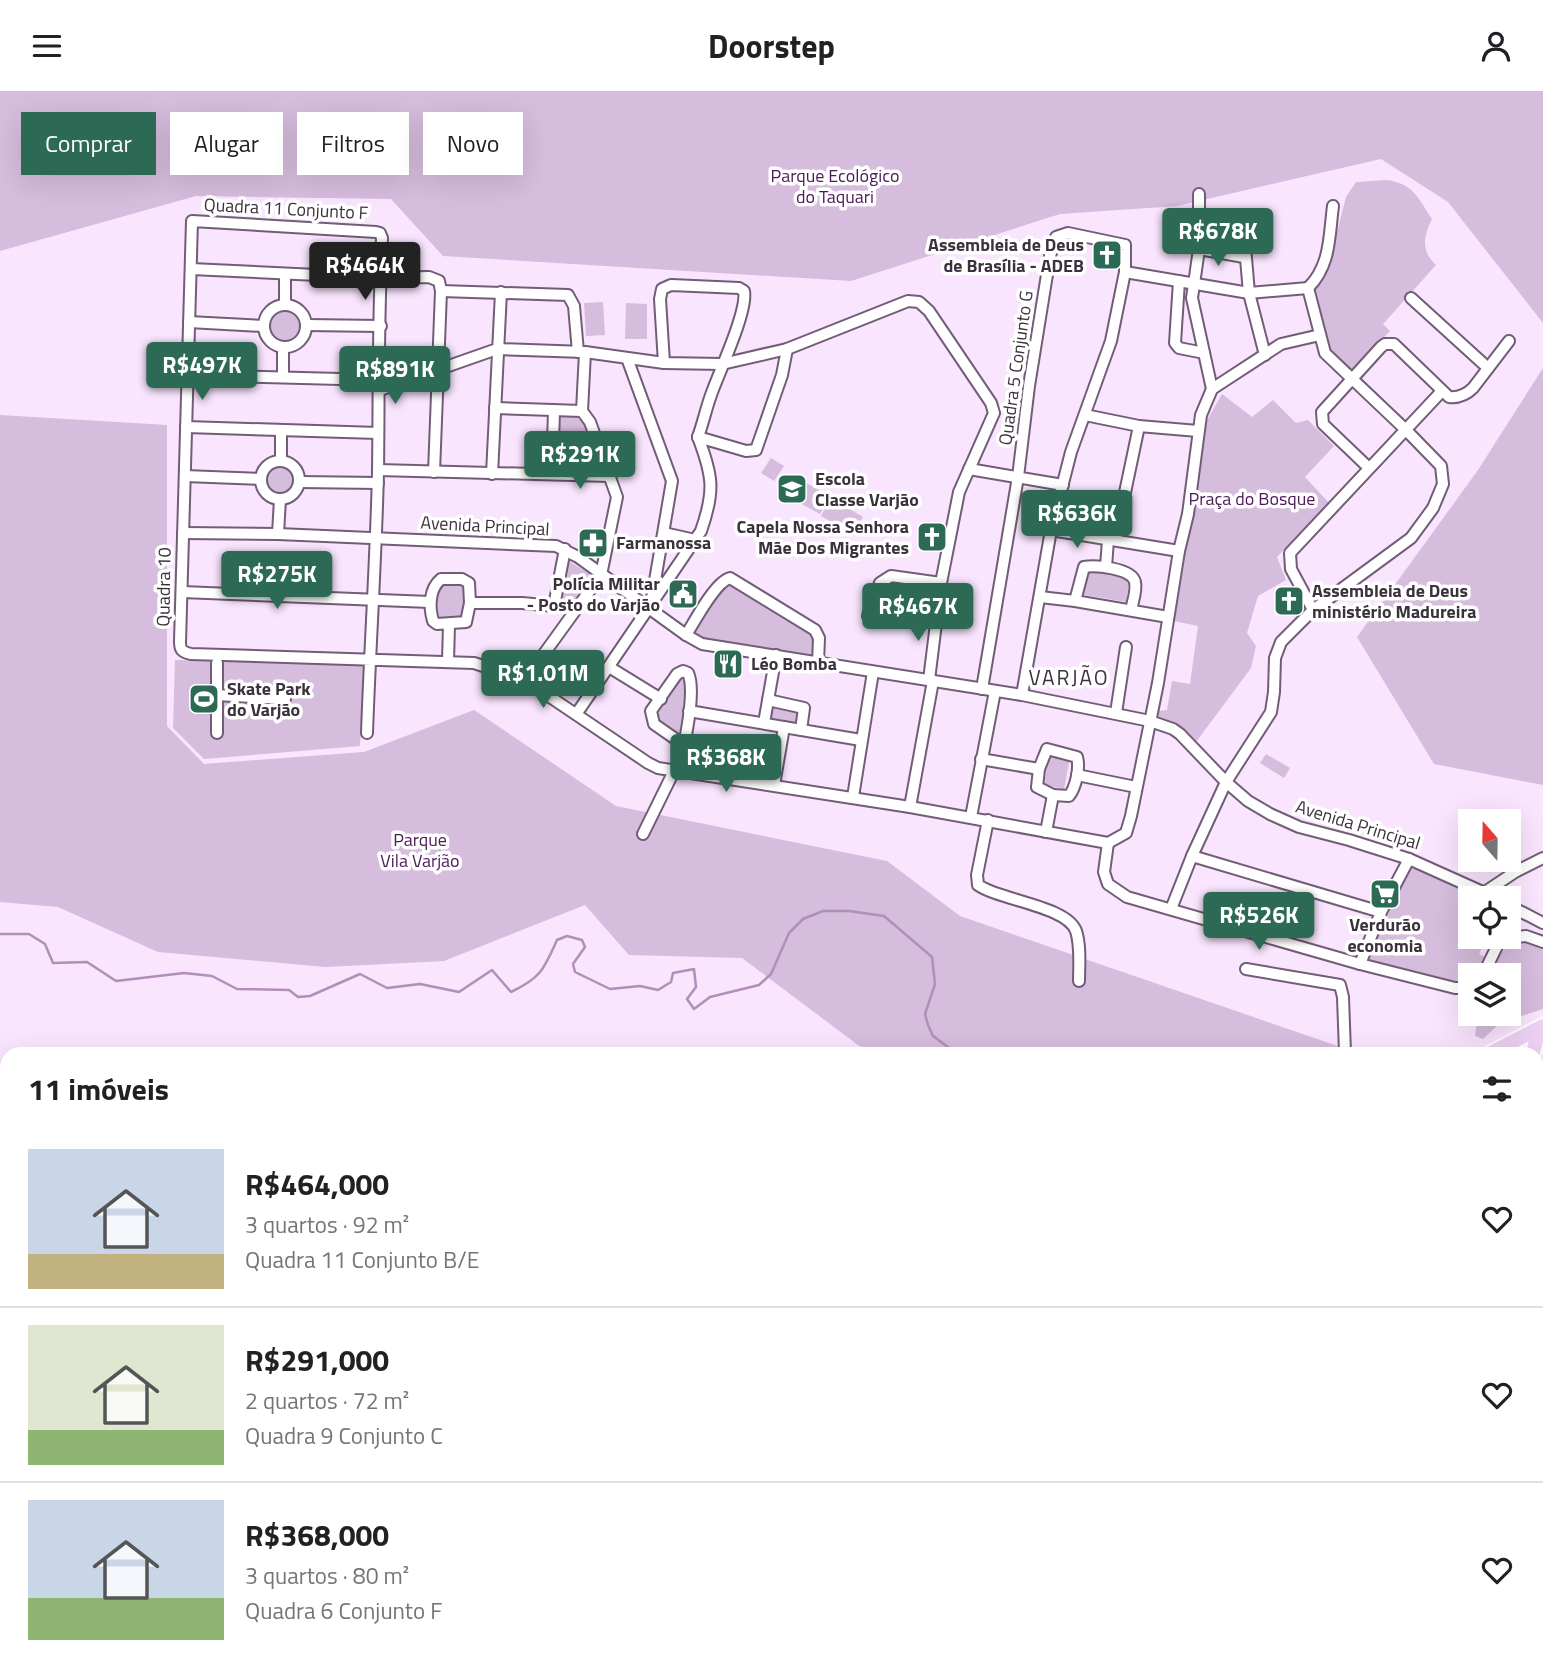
<!DOCTYPE html>
<html lang="pt">
<meta charset="utf-8">
<style>
body{margin:0;font-family:"Titillium Web",sans-serif;background:#f2f2f2;color:#202124;height:100vh;display:flex;flex-direction:column;font-size:26px;white-space:nowrap}
*{box-sizing:border-box;margin:0}
p{font-size:23px;color:#757577}
.icon{flex:none;width:38px;height:38px;fill:none;stroke:currentColor;stroke-width:2;stroke-linecap:round;stroke-linejoin:round}
.map{position:relative;flex:1;overflow:hidden}
.sheet{position:absolute;left:0px;top:956px;width:1544px;height:625px;display:flex;flex-direction:column;background:#fff;border-radius:21px 21px 0 0;box-shadow:0 7px 28px #0002}
.sheet>*{flex:none}
.guide{position:absolute;left:21px;top:21px;width:700px;height:63px;display:flex;gap:14px}
.needle{width:46px;rotate:340deg}
.controls{position:absolute;left:1458px;top:718px;display:grid;gap:14px}
.controls a{display:grid;place-items:center;width:63px;height:63px;border-radius:0px;background:#fff;box-shadow:0 7px 28px #0002;font-size:35px}
.price{position:absolute;translate:-50% -60px;padding:0 16px;border-radius:7px;background:#2d6a56;color:#fff;font-size:23px;line-height:46px;filter:drop-shadow(0 2px 4px #0008)}
.price::after{content:'';position:absolute;left:50%;top:42px;width:21px;height:16px;margin-left:-10px;background:inherit;clip-path:polygon(0 0,100% 0,50% 100%)}
.price.on{background:#222;color:#fff}
ul{padding:0;list-style:none}
li{display:flex;align-items:center;gap:21px;height:175px;padding:0 28px}
li+li{border-top:2px solid #e0e0e0}
li span{display:grid;place-items:center;flex:none;width:196px;height:140px;border-radius:0px;color:#555}
li>.icon{margin-inline-start:auto}
span .icon{width:84px;height:84px;fill:#fffc;stroke-width:1}
li b{font-size:30px}
h2{display:flex;justify-content:space-between;align-items:center;height:84px;padding:0 28px;font-size:30px}
.chip{padding:0 24px;border-radius:0px;background:#fff;box-shadow:0 7px 28px #0002;font-size:24px;line-height:63px}
.chip.on{background:#2d6a56;color:#fff}
header{display:flex;justify-content:space-between;align-items:center;height:91px;padding:0 28px;background:#fff;font-size:32px;font-weight:700}
.map>svg:first-child{display:block}
.green{fill:#d6bcdd}
.lines{fill:none;stroke-linecap:round;stroke-linejoin:round}
.stream{stroke:#b08fb8;stroke-width:2.5}
.minor-casing{stroke:#725d77;stroke-width:14}
.major-casing{stroke:#fff;stroke-width:18}
.minor{stroke:#fff;stroke-width:10}
.major{stroke:#eed2f5;stroke-width:14}
.labels{text-anchor:middle;stroke-width:7;stroke-linejoin:round;paint-order:stroke}
.park-label{font-size:18px;fill:#4c1a58;stroke:#fff}
.street-label{font-size:18px;fill:#3b323d;stroke:#fff}
.poi-label{font-size:18px;font-weight:bold;fill:#3b323d;stroke:#fff;text-anchor:start}
.quarter-label{font-size:21px;letter-spacing:2px;fill:#3b323d;stroke:#fff}
</style>
<header><svg class="icon" aria-label="menu" viewBox="0 0 24 24"><path d="M4 6h16M4 12h16M4 18h16"/></svg>Doorstep<svg class="icon" aria-label="person" viewBox="0 0 24 24"><circle cx="12" cy="8" r="4"/><path d="M4 21q1-7 8-7t8 7"/></svg></header>
<div class="map">
<svg width="1543" height="1579" viewBox="0 0 1543 1579">
<rect width="100%" height="100%" fill="#f9e5fe"/>
<g class="green">
<polygon points="0,0 1543,0 1543,232 1448,111 1381,68 1177,115 1060,123 851,190 443,165 391,108 196,105 0,160"/>
<path d="M 1387,89 C 1414,93 1418,107 1432,128 C 1423,146 1421,160 1436,174 L 1383,233 L 1390,240 L 1354,278 L 1349,279 L 1326,254 L 1313,200 L 1326,184 L 1346,106 L 1356,91 Z"/>
<polygon points="603,211 605,244 586,245 584,212"/>
<polygon points="626,212 647,213 647,248 625,248"/>
<polygon points="293,218 301,228 300,244 293,251 275,251 269,245 271,223 275,220"/>
<polygon points="1543,277 1543,694 1434,673 1357,546 1478,379"/>
<polygon points="1222,303 1252,326 1273,309 1296,332 1308,329 1334,355 1305,386 1329,412 1277,466 1286,489 1258,505 1247,542 1256,555 1251,577 1196,651 1178,634 1158,628 1159,620 1167,619 1172,590 1190,593 1198,535 1174,530 1207,329"/>
<polygon points="0,324 167,334 167,635 204,673 364,661 474,619 616,715 887,770 960,825 1358,962 875,962 858,954 742,867 629,864 585,814 444,870 325,876 158,861 58,816 0,811"/>
<polygon points="573,324 585,332 602,381 555,378 558,325"/>
<polygon points="771,367 784,375 774,390 761,382"/>
<circle cx="279" cy="389" r="15"/>
<polygon points="795,386 830,405 820,423 785,404"/>
<polygon points="831,407 863,426 853,443 821,425"/>
<polygon points="567,469 591,484 574,512 560,510"/>
<polygon points="1085,477 1130,485 1126,511 1080,503"/>
<polygon points="727,490 813,542 812,565 700,547 694,542"/>
<polygon points="888,490 934,497 932,516 879,509"/>
<polygon points="435,491 466,492 465,529 435,528"/>
<polygon points="175,569 364,574 360,655 204,668 173,637"/>
<polygon points="681,586 690,590 683,633 678,645 656,626"/>
<polygon points="771,612 801,617 799,633 768,628"/>
<polygon points="1049,663 1070,666 1064,698 1044,694"/>
<polygon points="1266,663 1290,677 1284,687 1260,672"/>
<polygon points="1415,777 1479,807 1470,807 1470,845 1487,845 1479,863 1485,866 1486,869 1477,884 1470,884 1470,891 1460,892 1371,870 1368,866 1409,779"/>
<path d="M 1525,852 L 1543,858 L 1543,918 L 1500,932 L 1483,948 L 1475,945 L 1478,922 L 1508,922 L 1508,884 L 1490,884 C 1499,863 1500,855 1525,852 Z"/>
<polygon points="409,1573 460,1573 455,1579 415,1579"/>
<polygon points="884,1573 913,1573 919,1578 922,1576 925,1579 879,1579"/>
</g>
<g class="lines">
<g class="stream">
<path d="M 0,843 L 29,843 L 45,853 L 53,872 L 87,871 L 116,890 L 184,882 L 212,885 L 237,898 L 289,899 L 298,906 L 310,905 L 360,883 L 387,897 L 420,893 L 459,901 L 492,879 L 511,901 C 541,887 544,878 557,849 L 567,845 L 582,849 L 585,856 L 573,873 L 575,881 L 610,898 L 640,895 L 658,899 L 671,891 L 673,882 L 694,878 L 696,896 L 687,908 L 694,918 L 710,906 L 759,894 L 771,883 L 789,842 L 803,828 L 823,820 L 849,820 L 884,825 L 932,866 L 935,893 L 925,923 L 928,934 L 933,945 L 956,962"/>
<polyline points="1536,1204 1543,1204"/>
</g>
<g class="minor-casing">
<g id="minor">
<polyline points="1199,103 1199,158 1192,207 1212,298"/>
<polyline points="1244,144 1249,202 1265,264"/>
<polyline points="1199,158 1244,166"/>
<polyline points="191,178 380,187 429,186 439,190 441,200 434,381"/>
<polyline points="1125,181 1249,202 1308,197"/>
<polyline points="1179,190 1175,252 1179,257 1204,262"/>
<path d="M 1308,197 C 1331,174 1329,145 1333,115"/>
<polyline points="441,200 568,204 574,215 578,261"/>
<polyline points="1411,207 1488,277"/>
<polyline points="285,213 285,183"/>
<circle cx="285" cy="235" r="21"/>
<polyline points="189,231 263,235"/>
<polyline points="306,234 381,235"/>
<polyline points="627,267 672,390 651,513"/>
<path d="M 664,272 L 660,208 L 662,198 L 671,194 L 739,197 L 744,200 C 748,220 719,281 711,304 C 706,318 703,332 698,346"/>
<polyline points="187,284 379,289"/>
<polyline points="283,286 283,256"/>
<polyline points="1212,298 1281,253 1320,244"/>
<polyline points="380,299 497,258 585,261 664,272 722,273 787,258 908,210 919,211 929,220 991,312 994,322 959,401 941,492 929,589"/>
<polyline points="495,317 582,320"/>
<polyline points="582,320 585,261"/>
<polyline points="1085,324 1139,335 1198,340"/>
<polyline points="186,336 378,342"/>
<polyline points="281,340 281,369"/>
<polyline points="698,346 746,360 756,359 782,284 787,258"/>
<circle cx="280" cy="389" r="19"/>
<path d="M 1369,377 L 1323,333 L 1322,321 L 1381,256 L 1385,253 L 1394,253 L 1449,306 C 1459,307 1466,304 1473,297 L 1509,250"/>
<polyline points="969,378 1063,394"/>
<polyline points="378,379 610,385"/>
<polyline points="492,383 501,201"/>
<polyline points="552,383 554,320"/>
<polyline points="185,385 261,388"/>
<polyline points="300,391 378,392"/>
<polyline points="1051,439 1179,460"/>
<polyline points="183,442 278,443 556,455 578,466 686,544 702,553 1022,604 1150,630 1173,638 1180,643 1226,691 1248,710 1270,723 1299,736 1349,749 1409,768 1496,807"/>
<polyline points="664,442 695,449"/>
<polyline points="278,443 280,408"/>
<polyline points="1115,449 1139,335"/>
<polyline points="1106,476 1108,449"/>
<path d="M 441,488 L 462,488 L 469,492 L 470,512 L 466,531 L 437,533 L 433,530 C 429,516 429,498 441,488 Z"/>
<polyline points="182,501 430,511"/>
<polyline points="1040,506 1075,510 1168,526"/>
<path d="M 1075,510 L 1084,476 C 1095,474 1132,477 1135,491 C 1137,499 1133,510 1131,519"/>
<polyline points="872,511 880,492 891,485 941,492"/>
<polyline points="470,512 522,512 576,517"/>
<polyline points="554,515 565,458"/>
<polyline points="1313,519 1291,478 1290,462 1442,300"/>
<polyline points="868,525 872,511 938,521"/>
<path d="M 686,544 C 695,530 715,491 730,487 L 815,539 L 819,547 L 818,572"/>
<polyline points="448,571 449,533"/>
<polyline points="609,576 661,608"/>
<polyline points="525,589 601,484 617,406 590,331 582,320"/>
<polyline points="982,598 1018,386 1029,295 1050,165 1056,146 1068,142 1125,154 1125,181 1111,250 1071,361 1051,439 1022,604"/>
<polyline points="216,604 285,608"/>
<polyline points="768,609 804,617 801,639"/>
<polyline points="689,620 861,649"/>
<path d="M 577,622 L 701,440 C 715,400 713,385 698,346"/>
<polyline points="1116,622 1126,556"/>
<polyline points="764,632 776,564"/>
<polyline points="217,642 217,572"/>
<path d="M 367,642 C 370,555 376,468 378,381 C 379,303 378,225 382,147 L 380,142 L 376,141 L 192,130 L 180,551 C 180,559 182,561 191,563 L 474,572 L 525,589 L 648,672 L 658,677 L 910,716 L 1108,752 L 1126,742 L 1131,725 L 1158,592 L 1179,460 L 1188,423 L 1201,324 L 1212,298"/>
<path d="M 1047,658 L 1077,666 C 1080,677 1076,696 1069,705 L 1053,704 L 1037,696 L 1039,678 Z"/>
<polyline points="981,668 1039,678"/>
<path d="M 679,681 C 683,658 697,601 688,582 L 683,580 L 677,583 L 651,620 L 654,633 L 684,654"/>
<polyline points="1077,684 1136,696"/>
<polyline points="774,694 784,636"/>
<polyline points="853,706 873,581"/>
<polyline points="910,716 933,590"/>
<polyline points="971,726 995,600"/>
<path d="M 988,729 L 977,784 L 978,794 C 999,809 1067,815 1076,840 C 1081,855 1079,875 1079,890"/>
<polyline points="1046,741 1053,704"/>
<polyline points="643,743 674,680"/>
<polyline points="1108,752 1104,781 1108,793 1127,806 1360,873 1455,897 1470,897"/>
<polyline points="1192,765 1381,821"/>
<polyline points="1485,801 1515,781 1543,767"/>
<polyline points="1508,814 1543,832"/>
<polyline points="1171,818 1192,765 1226,691 1271,621 1274,601 1275,567 1281,551 1313,519 1411,447 1433,417 1443,393 1441,375 1405,338 1325,262 1308,197"/>
<polyline points="1501,848 1526,845 1543,851"/>
<polyline points="1360,873 1381,821 1409,768"/>
<polyline points="1246,878 1340,894 1343,906 1345,962"/>
<polyline points="1483,884 1502,845"/>
<polyline points="0,998 7,1000"/>
<polyline points="0,1171 7,1147"/>
<polyline points="0,1449 7,1451"/>
<polyline points="0,1495 7,1489"/>
<polyline points="0,1554 7,1548"/>
<polyline points="166,1573 166,1579"/>
<polyline points="175,1573 176,1579"/>
<polyline points="1192,1573 1197,1577"/>
<polyline points="1273,1573 1317,1579"/>
<polyline points="394,1579 403,1574 411,1579"/>
<polyline points="556,1579 557,1573"/>
<polyline points="874,1579 880,1573"/>
<polyline points="1223,1579 1224,1573"/>
<polyline points="1231,1579 1262,1573"/>
<polyline points="1429,1579 1430,1573"/>
</g>
</g>
<g class="major-casing">
<g id="major">
<polyline points="1491,962 1543,935"/>
<polyline points="1533,962 1536,950 1543,940"/>
<polyline points="1536,978 1543,986"/>
<polyline points="1536,1001 1543,1000"/>
<polyline points="0,1250 7,1252"/>
<polyline points="0,1266 7,1268"/>
<polyline points="606,1579 607,1573"/>
<polyline points="637,1579 639,1573"/>
</g>
</g>
<use href="#minor" class="minor"/>
<use href="#major" class="major"/>
</g>
<defs>
<g id="church-square" transform="scale(1.575)"><rect x="-9" y="-9" width="18" height="18" rx="4" fill="#2d6a56" stroke="#fff"/><path d="M-1.2-6h2.4v3.5h3.3v2.4h-3.3V6h-2.4V-.1h-3.3v-2.4h3.3Z" fill="#fff"/></g>
<g id="school-square" transform="scale(1.575)"><rect x="-9" y="-9" width="18" height="18" rx="4" fill="#2d6a56" stroke="#fff"/><path d="M0-5L7-2L0 1L-7-2ZM-4 1L0 2.5L4 1V4Q0 6-4 4Z" fill="#fff"/></g>
<g id="pharmacy-square" transform="scale(1.575)"><rect x="-9" y="-9" width="18" height="18" rx="4" fill="#2d6a56" stroke="#fff"/><path d="M-2-6h4v4h4v4h-4v4h-4v-4h-4v-4h4Z" fill="#fff"/></g>
<g id="civic-square" transform="scale(1.575)"><rect x="-9" y="-9" width="18" height="18" rx="4" fill="#2d6a56" stroke="#fff"/><path d="M-.6-6.5H3V-4.5H.6V-3L4-1V1h2V6H-6V1h2V-1L-.6-3ZM-1.2 2.5V6h2.4V2.5Z" fill="#fff"/></g>
<g id="restaurant-square" transform="scale(1.575)"><rect x="-9" y="-9" width="18" height="18" rx="4" fill="#2d6a56" stroke="#fff"/><path d="M-5-6h1v4h1v-4h1v4h1v-4h1v5L-1.5 .5V6h-2V.5L-5-1ZM5-6V6H3V1.5H1.5Q1.5-4 5-6Z" fill="#fff"/></g>
<g id="stadium-square" transform="scale(1.575)"><rect x="-9" y="-9" width="18" height="18" rx="4" fill="#2d6a56" stroke="#fff"/><path d="M0-5a6.5 5 0 1 0 0 10a6.5 5 0 1 0 0-10ZM-3.5-1.8h7v3.6h-7Z" fill="#fff"/></g>
<g id="supermarket-square" transform="scale(1.575)"><rect x="-9" y="-9" width="18" height="18" rx="4" fill="#2d6a56" stroke="#fff"/><path d="M-6-5.5h2.5l.6 2H6L4.5 2H-2.5L-4.4-4H-6ZM-1.5 3.2a1.3 1.3 0 1 0 .1 0ZM3 3.2a1.3 1.3 0 1 0 .1 0Z" fill="#fff"/></g>
</defs>
<g fill-rule="evenodd">
<use href="#church-square" x="1107" y="164"/>
<use href="#school-square" x="792" y="398"/>
<use href="#church-square" x="932" y="446"/>
<use href="#pharmacy-square" x="593" y="452"/>
<use href="#civic-square" x="683" y="503"/>
<use href="#church-square" x="1289" y="510"/>
<use href="#restaurant-square" x="728" y="573"/>
<use href="#stadium-square" x="204" y="608"/>
<use href="#supermarket-square" x="1385" y="803"/>
</g>
<g class="labels">
<g class="park-label">
<text x="835" y="91">Parque Ecológico<tspan x="835" dy="21">do Taquari</tspan></text>
<text x="1252" y="414">Praça do Bosque</text>
<text x="420" y="755">Parque<tspan x="420" dy="21">Vila Varjão</tspan></text>
</g>
<g class="street-label">
<text transform="translate(286 118) rotate(3)" y="6">Quadra 11 Conjunto F</text>
<text transform="translate(1016 277) rotate(-82)" y="6">Quadra 5 Conjunto G</text>
<text transform="translate(485 435) rotate(3)" y="6">Avenida Principal</text>
<text transform="translate(164 496) rotate(-89)" y="6">Quadra 10</text>
<text transform="translate(1358 734) rotate(17)" y="6">Avenida Principal</text>
</g>
<g class="poi-label">
<text x="1084" y="160" text-anchor="end">Assembleia de Deus<tspan x="1084" dy="21">de Brasília - ADEB</tspan></text>
<text x="815" y="394">Escola<tspan x="815" dy="21">Classe Varjão</tspan></text>
<text x="909" y="442" text-anchor="end">Capela Nossa Senhora<tspan x="909" dy="21">Mãe Dos Migrantes</tspan></text>
<text x="616" y="458">Farmanossa</text>
<text x="660" y="499" text-anchor="end">Polícia Militar<tspan x="660" dy="21">- Posto do Varjão</tspan></text>
<text x="1312" y="506">Assembleia de Deus<tspan x="1312" dy="21">ministério Madureira</tspan></text>
<text x="751" y="579">Léo Bomba</text>
<text x="227" y="604">Skate Park<tspan x="227" dy="21">do Varjão</tspan></text>
<text x="1385" y="840" text-anchor="middle">Verdurão<tspan x="1385" dy="21">economia</tspan></text>
</g>
<g class="quarter-label">
<text x="1069" y="594">VARJÃO</text>
</g>
</g>
</svg>
<div class="controls">
<a><svg class="needle" viewBox="-14 -14 28 28"><path d="M0-13l5 13h-10z" fill="#e53935"/><path d="M0 13l5-13h-10z" fill="#757577"/></svg></a>
<a><svg class="icon" aria-label="locate" viewBox="0 0 24 24"><circle cx="12" cy="12" r="6"/><path d="M12 2v4M12 18v4M2 12h4M18 12h4"/></svg></a>
<a><svg class="icon" aria-label="layers" viewBox="0 0 24 24"><path d="M12 4l9 5-9 5-9-5zM3 14l9 5 9-5"/></svg></a>
</div>
<b class="price" style="left:1218px;top:177px">R$678K</b>
<b class="price on" style="left:365px;top:211px">R$464K</b>
<b class="price" style="left:202px;top:311px">R$497K</b>
<b class="price" style="left:395px;top:315px">R$891K</b>
<b class="price" style="left:580px;top:400px">R$291K</b>
<b class="price" style="left:1077px;top:459px">R$636K</b>
<b class="price" style="left:277px;top:520px">R$275K</b>
<b class="price" style="left:918px;top:552px">R$467K</b>
<b class="price" style="left:543px;top:619px">R$1.01M</b>
<b class="price" style="left:726px;top:703px">R$368K</b>
<b class="price" style="left:1259px;top:861px">R$526K</b>
<div class="guide">
<a class="chip on">Comprar</a>
<a class="chip">Alugar</a>
<a class="chip">Filtros</a>
<a class="chip">Novo</a>
</div>
<section class="sheet">
<h2>11 imóveis<svg class="icon" aria-label="filters" viewBox="0 0 24 24"><path d="M4 7h16M4 17h16"/><circle cx="9" cy="7" r="2"/><circle cx="15" cy="17" r="2"/></svg></h2>
<ul>
<li><span style="background:linear-gradient(#c9d6e8 75%,#c2b280 0)"><svg class="icon" aria-label="home" viewBox="0 0 24 24"><path d="M3 11l9-7 9 7M6 9v11h12V9"/></svg></span><div><b>R$464,000</b><p>3 quartos · 92 m²</p><p>Quadra 11 Conjunto B/E</p></div><svg class="icon" aria-label="heart" viewBox="0 0 24 24"><path d="M12 20l-8-8c-3-5 5-10 8-4 3-6 11-1 8 4z"/></svg></li>
<li><span style="background:linear-gradient(#dfe7d0 75%,#8fb573 0)"><svg class="icon" aria-label="home" viewBox="0 0 24 24"><path d="M3 11l9-7 9 7M6 9v11h12V9"/></svg></span><div><b>R$291,000</b><p>2 quartos · 72 m²</p><p>Quadra 9 Conjunto C</p></div><svg class="icon" aria-label="heart" viewBox="0 0 24 24"><path d="M12 20l-8-8c-3-5 5-10 8-4 3-6 11-1 8 4z"/></svg></li>
<li><span style="background:linear-gradient(#c9d6e8 70%,#8fb573 0)"><svg class="icon" aria-label="home" viewBox="0 0 24 24"><path d="M3 11l9-7 9 7M6 9v11h12V9"/></svg></span><div><b>R$368,000</b><p>3 quartos · 80 m²</p><p>Quadra 6 Conjunto F</p></div><svg class="icon" aria-label="heart" viewBox="0 0 24 24"><path d="M12 20l-8-8c-3-5 5-10 8-4 3-6 11-1 8 4z"/></svg></li>
</ul>
</section>
</div>
